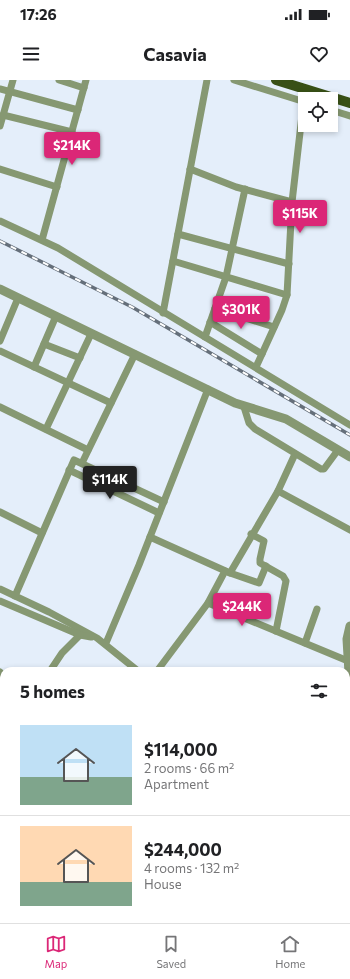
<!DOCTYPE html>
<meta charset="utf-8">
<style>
body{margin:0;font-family:Commissioner,sans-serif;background:#f2f2f2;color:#202124;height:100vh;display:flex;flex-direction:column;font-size:15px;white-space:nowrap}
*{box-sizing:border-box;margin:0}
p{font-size:13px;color:#757577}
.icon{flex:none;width:22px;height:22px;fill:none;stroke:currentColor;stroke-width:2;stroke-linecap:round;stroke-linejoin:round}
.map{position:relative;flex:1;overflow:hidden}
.sheet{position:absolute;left:0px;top:587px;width:350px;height:256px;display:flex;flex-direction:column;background:#fff;border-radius:12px 12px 0 0;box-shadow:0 2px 6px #0003}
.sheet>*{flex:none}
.fabs{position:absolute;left:298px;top:12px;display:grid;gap:8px}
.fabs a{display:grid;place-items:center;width:40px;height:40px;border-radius:0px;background:#fff;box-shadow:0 2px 6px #0003;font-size:20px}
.price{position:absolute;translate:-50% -34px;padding:0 9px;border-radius:4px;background:#db2777;color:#fff;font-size:13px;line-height:26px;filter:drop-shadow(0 1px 2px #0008)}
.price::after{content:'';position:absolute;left:50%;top:24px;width:12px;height:9px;margin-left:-6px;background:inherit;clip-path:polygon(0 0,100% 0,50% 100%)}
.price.on{background:#222;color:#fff}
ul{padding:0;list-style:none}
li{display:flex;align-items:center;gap:12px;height:100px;padding:0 20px}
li+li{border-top:1px solid #e0e0e0}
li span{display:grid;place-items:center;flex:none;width:112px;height:80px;border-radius:0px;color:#555}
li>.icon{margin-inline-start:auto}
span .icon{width:48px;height:48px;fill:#fffc;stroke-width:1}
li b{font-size:17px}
h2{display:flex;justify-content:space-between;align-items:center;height:48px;padding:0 20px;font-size:17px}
.status{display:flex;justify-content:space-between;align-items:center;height:28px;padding:0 20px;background:#fff;direction:ltr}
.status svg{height:11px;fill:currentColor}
header{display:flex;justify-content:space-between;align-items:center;height:52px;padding:0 20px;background:#fff;font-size:18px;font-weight:700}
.tab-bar{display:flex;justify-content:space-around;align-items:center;height:56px;border-top:1px solid #e0e0e0;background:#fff;font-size:11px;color:#757577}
.tab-bar a{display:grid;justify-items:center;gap:2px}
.tab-bar .on{color:#db2777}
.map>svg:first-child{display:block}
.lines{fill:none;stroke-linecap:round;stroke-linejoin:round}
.minor{stroke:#869872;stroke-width:7}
.tertiary{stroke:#869872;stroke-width:9}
.primary{stroke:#385016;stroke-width:10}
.rail-casing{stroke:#656f7a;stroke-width:3.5}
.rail{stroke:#fff;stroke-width:2;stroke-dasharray:6;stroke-linecap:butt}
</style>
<div class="status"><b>17:26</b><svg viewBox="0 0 49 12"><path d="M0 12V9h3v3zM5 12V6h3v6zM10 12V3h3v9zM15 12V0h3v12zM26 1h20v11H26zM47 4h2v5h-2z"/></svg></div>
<header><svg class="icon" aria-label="menu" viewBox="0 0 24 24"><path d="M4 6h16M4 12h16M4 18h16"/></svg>Casavia<svg class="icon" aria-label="heart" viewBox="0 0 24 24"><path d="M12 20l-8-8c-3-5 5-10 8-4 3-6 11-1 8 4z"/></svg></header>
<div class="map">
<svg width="350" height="843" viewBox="0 0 350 843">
<rect width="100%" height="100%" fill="#e4eefa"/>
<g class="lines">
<g class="minor">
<polyline points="59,0 84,8"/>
<polyline points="234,0 305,22"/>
<polyline points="0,9 78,30"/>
<polyline points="331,30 350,36"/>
<polyline points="3,35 72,52"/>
<polyline points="0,46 13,0"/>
<polyline points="0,89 57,107"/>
<polyline points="190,89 236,107 292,122"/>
<polyline points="0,141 58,168 350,345"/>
<polyline points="178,154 289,184"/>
<polyline points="42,160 86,0"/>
<polyline points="173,181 287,215"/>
<polyline points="215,228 274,247"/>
<polyline points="163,233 207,0"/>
<polyline points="210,242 262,274"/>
<polyline points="205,257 226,197 245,109"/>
<polyline points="0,261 18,218"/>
<polyline points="44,264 80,278"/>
<polyline points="0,271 111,323"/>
<polyline points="34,287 56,236"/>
<polyline points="256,287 282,230 287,215 292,122 305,9"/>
<polyline points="0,327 88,370"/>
<polyline points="244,327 249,343 255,349 321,389 324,389 338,370"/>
<polyline points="46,349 91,254"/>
<polyline points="82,383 135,274"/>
<polyline points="69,390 159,433"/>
<polyline points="278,411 350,450"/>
<polyline points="0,432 42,453"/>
<polyline points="251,454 264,461 260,479 260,483 283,496 286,501 276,551"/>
<polyline points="150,457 230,493 278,411 295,374"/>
<polyline points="230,493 259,503 266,486"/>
<polyline points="0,509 49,532 97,558 138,591"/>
<polyline points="15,516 74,380 164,422"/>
<polyline points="0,521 80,555 91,557"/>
<polyline points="208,523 225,491"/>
<polyline points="106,563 139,485 208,309"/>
<polyline points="305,563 317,529"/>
<polyline points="50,591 62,573 80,555"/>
<polyline points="157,591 208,523 348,581 350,580"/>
<polyline points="0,592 4,597"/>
<polyline points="346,624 350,622"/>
<polyline points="0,647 4,651"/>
<polyline points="0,660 4,655"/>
<polyline points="350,707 347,713 350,737"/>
<polyline points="0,716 4,712"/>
<polyline points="348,762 350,750"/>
<polyline points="0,777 4,772"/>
<polyline points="0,823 4,827"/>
<polyline points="346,837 350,835"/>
<polyline points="0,839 4,834"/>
<polyline points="17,839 21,843"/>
<polyline points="120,839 125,843"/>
<polyline points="227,839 233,843"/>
<polyline points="308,839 314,843"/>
<polyline points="52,843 55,839"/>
<polyline points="89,843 93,839"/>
<polyline points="154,843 158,839"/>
<polyline points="330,843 340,839"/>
</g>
<g class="tertiary">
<polyline points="0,209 235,323 286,339 350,377"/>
<polyline points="350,546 347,559 350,610"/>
</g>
<polyline class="primary" points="276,0 350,23"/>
<g class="rail-casing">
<polyline id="rail" points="0,161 132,227 350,355"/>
</g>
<use href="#rail" class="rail"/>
</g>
</svg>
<div class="fabs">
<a><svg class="icon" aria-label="locate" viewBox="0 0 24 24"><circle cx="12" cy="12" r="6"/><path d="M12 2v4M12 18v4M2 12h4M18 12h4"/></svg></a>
</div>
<b class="price" style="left:72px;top:86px">$214K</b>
<b class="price" style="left:300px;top:154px">$115K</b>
<b class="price" style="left:241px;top:250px">$301K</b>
<b class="price on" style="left:110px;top:420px">$114K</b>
<b class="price" style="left:242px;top:547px">$244K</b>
<section class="sheet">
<h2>5 homes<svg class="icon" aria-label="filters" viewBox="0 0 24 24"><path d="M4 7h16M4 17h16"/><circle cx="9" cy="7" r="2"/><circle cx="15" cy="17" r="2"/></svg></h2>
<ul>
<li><span style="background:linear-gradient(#bfe0f5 65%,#7fa58c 0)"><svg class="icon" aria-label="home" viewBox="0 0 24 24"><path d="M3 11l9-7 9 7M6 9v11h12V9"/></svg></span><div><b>$114,000</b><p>2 rooms · 66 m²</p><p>Apartment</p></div></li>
<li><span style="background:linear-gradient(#ffd9b3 70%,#7fa58c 0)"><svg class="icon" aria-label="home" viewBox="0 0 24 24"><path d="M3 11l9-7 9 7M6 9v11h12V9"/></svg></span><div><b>$244,000</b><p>4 rooms · 132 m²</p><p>House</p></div></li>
</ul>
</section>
</div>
<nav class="tab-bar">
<a class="on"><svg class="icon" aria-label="map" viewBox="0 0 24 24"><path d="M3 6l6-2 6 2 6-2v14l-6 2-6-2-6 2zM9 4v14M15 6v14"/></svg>Map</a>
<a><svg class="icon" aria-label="saved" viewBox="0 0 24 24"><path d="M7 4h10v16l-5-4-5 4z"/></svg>Saved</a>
<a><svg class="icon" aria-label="home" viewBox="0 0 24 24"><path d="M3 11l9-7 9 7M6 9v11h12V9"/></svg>Home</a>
</nav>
